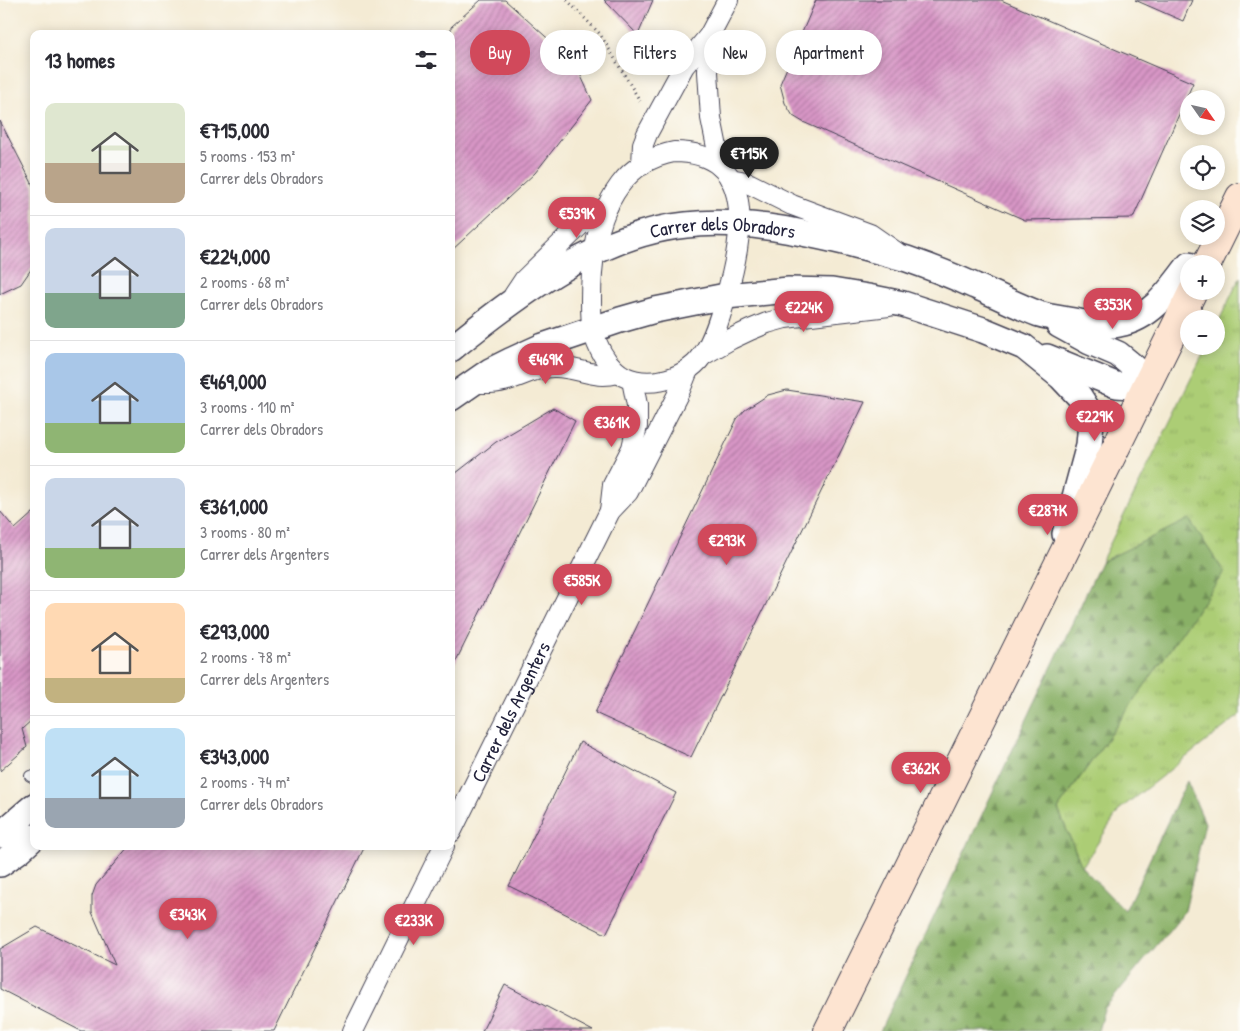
<!DOCTYPE html>
<meta charset="utf-8">
<style>
body{margin:0;font-family:"Patrick Hand",sans-serif;background:#f7f7f7;color:#2b2b33;height:100vh;display:flex;flex-direction:column;font-size:19px;white-space:nowrap}
*{box-sizing:border-box;margin:0}
p{font-size:16px;color:#7c7c81}
.icon{flex:none;width:28px;height:28px;fill:none;stroke:currentColor;stroke-width:2;stroke-linecap:round;stroke-linejoin:round}
.map{position:relative;flex:1;overflow:hidden}
.sheet{position:absolute;left:30px;top:30px;width:425px;height:820px;display:flex;flex-direction:column;background:#fff;border-radius:10px;box-shadow:0 2px 12px #0003}
.sheet>*{flex:none}
.banner{position:absolute;left:470px;top:30px;width:475px;height:45px;display:flex;gap:10px}
.needle{width:32px;rotate:124deg}
.fabs{position:absolute;left:1180px;top:90px;display:grid;gap:10px}
.fabs a{display:grid;place-items:center;width:45px;height:45px;border-radius:50%;background:#fff;box-shadow:0 2px 12px #0003;font-size:25px}
.price{position:absolute;translate:-50% -42px;padding:0 11px;border-radius:18px;background:#d1495b;color:#fff;font-size:16px;line-height:32px;filter:drop-shadow(0 1px 2px #0008)}
.price::after{content:'';position:absolute;left:50%;top:30px;width:15px;height:11px;margin-left:-8px;background:inherit;clip-path:polygon(0 0,100% 0,50% 100%)}
.price.active{background:#222;color:#fff}
ul{padding:0;list-style:none}
li{display:flex;align-items:center;gap:15px;height:125px;padding:0 15px}
li+li{border-top:1px solid #e1e1e2}
li span{display:grid;place-items:center;flex:none;width:140px;height:100px;border-radius:10px;color:#555}
li>.icon{margin-inline-start:auto}
span .icon{width:60px;height:60px;fill:#fffc;stroke-width:1}
li b{font-size:21px}
h2{display:flex;justify-content:space-between;align-items:center;height:60px;padding:0 15px;font-size:21px}
.chip{padding:0 18px;border-radius:22px;background:#fff;box-shadow:0 2px 12px #0003;font-size:18px;line-height:45px}
.chip.active{background:#d1495b;color:#fff}
.map>svg:first-child{display:block}
.grass{fill:url(#grass-tufts);stroke:#677858}
.forest{fill:url(#forest-firs);stroke:#566950}
.building{fill:url(#building-hatch)}
.lines{fill:none;stroke-linecap:round;stroke-linejoin:round}
.service-casing{stroke:#424052;stroke-width:12}
.minor-casing{stroke:#424052;stroke-width:22}
.tertiary-casing{stroke:#424052;stroke-width:28}
.secondary-casing{stroke:#424052;stroke-width:30}
.path{stroke:#424052;stroke-width:3;stroke-dasharray:1 4;stroke-linecap:butt}
.service{stroke:#fff;stroke-width:10}
.minor{stroke:#fff;stroke-width:20}
.tertiary{stroke:#fff;stroke-width:25}
.secondary{stroke:#fde4d1;stroke-width:28}
.labels{text-anchor:middle;stroke-width:4;stroke-linejoin:round;paint-order:stroke}
.street-label{font-size:19px;fill:#22223b;stroke:#fdfcf7}
</style>
<div class="map">
<svg width="1240" height="1031" viewBox="0 0 1240 1031">
<defs>
<pattern id="grass-tufts" width="24" height="20" patternUnits="userSpaceOnUse" patternTransform="scale(1.25)"><rect width="24" height="20" fill="#accd75"/><path d="M3 7l-1-3M5 7V3M7 7l1-3M15 17l-1-3M17 17v-4M19 17l1-3" fill="none" stroke="#94b066"/></pattern>
<pattern id="forest-firs" width="22" height="20" patternUnits="userSpaceOnUse" patternTransform="scale(1.25)"><rect width="22" height="20" fill="#89b066"/><path d="M5 1l3.5 6h-7zM16 11l3.5 6h-7z" fill="#708f55"/></pattern>
<pattern id="building-hatch" width="6" height="6" patternUnits="userSpaceOnUse" patternTransform="scale(1.25)"><rect width="6" height="6" fill="#d896c6"/><path d="M-1 1l2-2M0 6l6-6M5 7l2-2" fill="none" stroke="#af7aa2"/></pattern>
</defs>
<rect width="100%" height="100%" fill="#fdfcf7"/>
<filter id="ink" filterUnits="userSpaceOnUse"><feTurbulence type="fractalNoise" baseFrequency=".02" numOctaves="2"/><feDisplacementMap in="SourceGraphic" scale="10" xChannelSelector="R" yChannelSelector="G"/><feConvolveMatrix kernelMatrix="1 2 1 2 8 2 1 2 1" color-interpolation-filters="sRGB"/></filter>
<filter id="wash" filterUnits="userSpaceOnUse"><feTurbulence type="fractalNoise" baseFrequency=".0096" numOctaves="4" result="noise"/><feDisplacementMap in="SourceGraphic" scale="20" xChannelSelector="R" yChannelSelector="G"/><feGaussianBlur stdDeviation="1.12" result="paint"/><feColorMatrix in="noise" values="0 0 0 0 0 0 0 0 0 0 0 0 0 0 0 0 0 1.4 0 .05"/><feComposite in="paint" operator="in"/></filter>
<g filter="url(#wash)">
<rect width="100%" height="100%" fill="#f4ebd4"/>
<polygon class="grass" points="1240,277 1240,715 1120,809 1082,867 1058,809 1224,572 1189,520 1101,562 1207,346 1216,346 1216,327"/>
<polygon class="forest" points="1189,519 1224,572 1058,809 1082,867 1125,911 1187,781 1205,823 1185,911 1104,1009 1098,1031 880,1031 1101,562"/>
<g id="blocks">
<g class="building">
<polygon points="481,0 505,0 575,63 592,100 535,173 451,251 451,27"/>
<polygon points="604,0 653,0 638,35"/>
<polygon points="816,0 1001,0 1193,83 1133,218 1025,220 803,122 793,116 785,103 780,84"/>
<polygon points="1135,0 1192,0 1183,21"/>
<polygon points="0,121 34,187 34,265 21,284 0,294"/>
<polygon points="787,390 865,402 691,757 595,713 737,419 745,410 768,395"/>
<polygon points="553,408 575,421 451,671 451,477 496,442"/>
<polygon points="0,511 15,529 34,512 34,718 22,729 27,747 0,771"/>
<polygon points="580,742 676,793 606,934 509,886"/>
<polygon points="129,846 365,846 274,1031 81,1031 0,989 0,949 37,927 115,965 92,912 92,896 96,885"/>
<polygon points="505,985 593,1031 482,1031"/>
</g>
</g>
</g>
<g filter="url(#ink)">
<use href="#blocks" fill-opacity="0" stroke="#424052" stroke-width="1"/>
<g class="lines">
<g class="service-casing">
<polyline id="service" points="30,776 34,778"/>
</g>
<g class="minor-casing">
<g id="minor">
<polyline points="709,36 708,72 711,118 721,167"/>
<path d="M 674,152 C 690,152 707,155 720,166 C 753,194 736,264 725,300 C 720,317 713,341 702,356 C 685,381 638,392 615,370 C 603,359 597,346 593,331 C 591,321 591,310 591,300 C 591,261 596,217 620,185 C 633,167 653,156 674,152 Z"/>
<polyline points="642,165 643,144 647,134 684,66 709,36 728,0"/>
<polyline points="730,179 741,181 750,184 792,205 870,234 896,252"/>
<polyline points="514,295 524,280 579,226 590,217 608,206"/>
<polyline points="703,355 731,339 750,330 767,323 785,318 889,306"/>
<path d="M 473,383 C 484,383 494,384 504,381 C 521,377 535,367 553,367 C 567,366 581,372 595,374 C 603,376 610,375 618,373"/>
<polyline points="610,511 613,485 632,448 637,426 637,405 632,380"/>
<path id="s1" d="M 451,832 L 610,511 L 628,492 L 680,390 L 688,370"/>
<polyline points="353,1031 444,846"/>
</g>
</g>
<g class="tertiary-casing">
<g id="tertiary">
<polyline points="1059,325 1090,342 1118,354 1135,368 1146,387"/>
<path id="s2" d="M 451,349 C 518,295 597,234 686,225 C 739,219 793,230 844,242 C 865,247 886,253 907,259 C 930,267 953,276 975,286 C 997,295 1017,306 1039,314 C 1051,318 1066,319 1079,322 C 1092,324 1106,327 1119,324 C 1152,318 1170,290 1189,265"/>
<polyline points="1047,357 1116,385 1146,387"/>
<polyline points="451,398 490,371 510,361 543,346 620,320 655,310 690,303 726,296 789,290 832,291 868,297 903,304 983,330 1024,347 1061,377 1079,396 1086,407 1091,422 1089,445 1065,534"/>
<polyline points="0,835 34,806"/>
<polyline points="0,864 21,849 34,837"/>
</g>
</g>
<g class="secondary-casing">
<g id="secondary">
<polyline points="1207,264 1240,197"/>
<polyline points="828,1031 1193,291"/>
</g>
</g>
<polyline class="path" points="567,0 600,34 640,101"/>
<use href="#service" class="service"/>
<use href="#minor" class="minor"/>
<use href="#tertiary" class="tertiary"/>
<use href="#secondary" class="secondary"/>
</g>
</g>
<g class="labels">
<g class="street-label">
<text dy="7" stroke="none"><textPath href="#s2" startOffset="306">Carrer dels Obradors</textPath></text>
<text dy="7" stroke="none"><textPath href="#s1" startOffset="134">Carrer dels Argenters</textPath></text>
</g>
</g>
</svg>
<div class="fabs">
<a><svg class="needle" viewBox="-14 -14 28 28"><path d="M0-13l5 13h-10z" fill="#e53935"/><path d="M0 13l5-13h-10z" fill="#7c7c81"/></svg></a>
<a><svg class="icon" aria-label="locate" viewBox="0 0 24 24"><circle cx="12" cy="12" r="6"/><path d="M12 2v4M12 18v4M2 12h4M18 12h4"/></svg></a>
<a><svg class="icon" aria-label="layers" viewBox="0 0 24 24"><path d="M12 4l9 5-9 5-9-5zM3 14l9 5 9-5"/></svg></a>
<a>+</a>
<a>−</a>
</div>
<b class="price active" style="left:749px;top:179px">€715K</b>
<b class="price" style="left:577px;top:239px">€539K</b>
<b class="price" style="left:1113px;top:330px">€353K</b>
<b class="price" style="left:804px;top:333px">€224K</b>
<b class="price" style="left:546px;top:385px">€469K</b>
<b class="price" style="left:1095px;top:442px">€229K</b>
<b class="price" style="left:612px;top:448px">€361K</b>
<b class="price" style="left:1048px;top:536px">€287K</b>
<b class="price" style="left:727px;top:566px">€293K</b>
<b class="price" style="left:582px;top:606px">€585K</b>
<b class="price" style="left:921px;top:794px">€362K</b>
<b class="price" style="left:188px;top:940px">€343K</b>
<b class="price" style="left:414px;top:946px">€233K</b>
<div class="banner">
<a class="chip active">Buy</a>
<a class="chip">Rent</a>
<a class="chip">Filters</a>
<a class="chip">New</a>
<a class="chip">Apartment</a>
</div>
<section class="sheet">
<h2>13 homes<svg class="icon" aria-label="filters" viewBox="0 0 24 24"><path d="M4 7h16M4 17h16"/><circle cx="9" cy="7" r="2"/><circle cx="15" cy="17" r="2"/></svg></h2>
<ul>
<li><span style="background:linear-gradient(#dfe7d0 60%,#b9a48a 0)"><svg class="icon" aria-label="home" viewBox="0 0 24 24"><path d="M3 11l9-7 9 7M6 9v11h12V9"/></svg></span><div><b>€715,000</b><p>5 rooms · 153 m²</p><p>Carrer dels Obradors</p></div></li>
<li><span style="background:linear-gradient(#c9d6e8 65%,#7fa58c 0)"><svg class="icon" aria-label="home" viewBox="0 0 24 24"><path d="M3 11l9-7 9 7M6 9v11h12V9"/></svg></span><div><b>€224,000</b><p>2 rooms · 68 m²</p><p>Carrer dels Obradors</p></div></li>
<li><span style="background:linear-gradient(#a9c7e8 70%,#8fb573 0)"><svg class="icon" aria-label="home" viewBox="0 0 24 24"><path d="M3 11l9-7 9 7M6 9v11h12V9"/></svg></span><div><b>€469,000</b><p>3 rooms · 110 m²</p><p>Carrer dels Obradors</p></div></li>
<li><span style="background:linear-gradient(#c9d6e8 70%,#8fb573 0)"><svg class="icon" aria-label="home" viewBox="0 0 24 24"><path d="M3 11l9-7 9 7M6 9v11h12V9"/></svg></span><div><b>€361,000</b><p>3 rooms · 80 m²</p><p>Carrer dels Argenters</p></div></li>
<li><span style="background:linear-gradient(#ffd9b3 75%,#c2b280 0)"><svg class="icon" aria-label="home" viewBox="0 0 24 24"><path d="M3 11l9-7 9 7M6 9v11h12V9"/></svg></span><div><b>€293,000</b><p>2 rooms · 78 m²</p><p>Carrer dels Argenters</p></div></li>
<li><span style="background:linear-gradient(#bfe0f5 70%,#9aa5b1 0)"><svg class="icon" aria-label="home" viewBox="0 0 24 24"><path d="M3 11l9-7 9 7M6 9v11h12V9"/></svg></span><div><b>€343,000</b><p>2 rooms · 74 m²</p><p>Carrer dels Obradors</p></div></li>
</ul>
</section>
</div>
